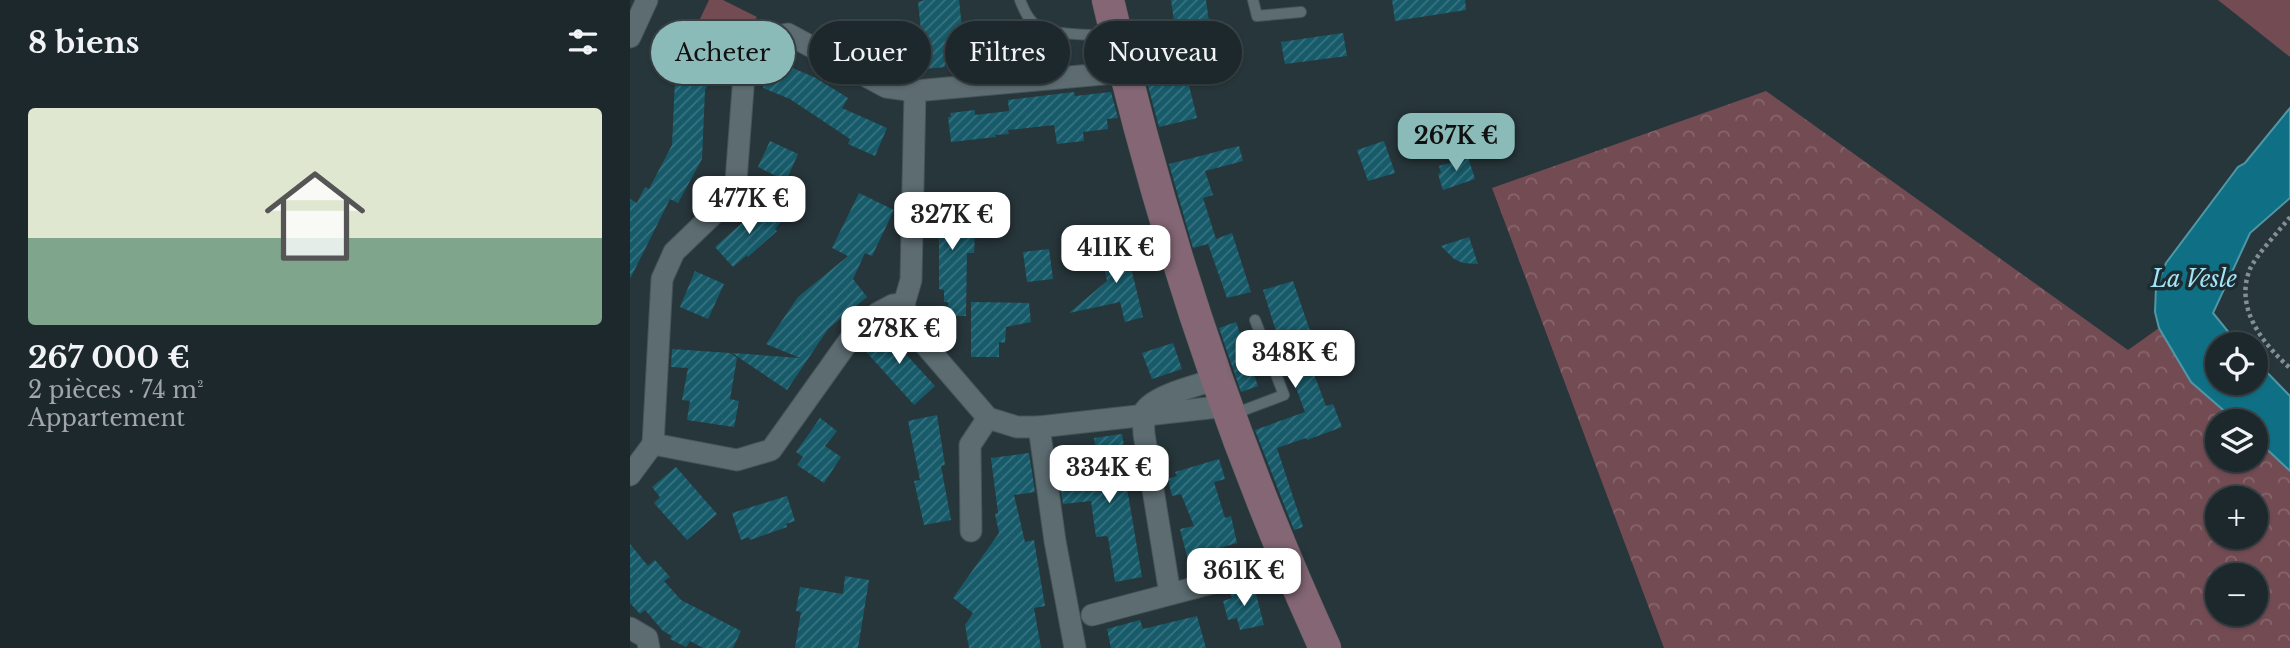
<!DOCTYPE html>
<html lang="fr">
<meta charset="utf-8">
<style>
body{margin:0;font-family:"Libre Baskerville",serif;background:#2a3438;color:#f1f3f6;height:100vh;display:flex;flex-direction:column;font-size:26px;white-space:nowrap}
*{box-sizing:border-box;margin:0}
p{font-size:23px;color:#a0a6a9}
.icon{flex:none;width:38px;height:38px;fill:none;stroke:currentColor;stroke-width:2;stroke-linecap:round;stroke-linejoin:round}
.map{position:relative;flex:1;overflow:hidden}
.sheet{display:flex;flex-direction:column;background:#1d282c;width:630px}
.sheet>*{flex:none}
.top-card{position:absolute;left:21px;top:21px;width:665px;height:63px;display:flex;gap:14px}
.tools{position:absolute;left:1575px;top:332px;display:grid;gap:14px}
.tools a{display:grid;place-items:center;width:63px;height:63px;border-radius:50%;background:#1d282c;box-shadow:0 2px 5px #0004,0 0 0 2px #3b4448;font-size:35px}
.price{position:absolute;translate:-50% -60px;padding:0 16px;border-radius:14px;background:#fff;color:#222;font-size:23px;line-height:46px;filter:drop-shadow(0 2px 4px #0008)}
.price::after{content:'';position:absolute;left:50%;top:42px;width:21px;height:16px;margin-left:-10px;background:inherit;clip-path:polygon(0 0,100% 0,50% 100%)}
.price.active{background:#8bbbb9;color:#111}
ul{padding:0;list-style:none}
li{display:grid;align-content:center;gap:14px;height:371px;padding:0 28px}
li span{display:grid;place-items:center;height:217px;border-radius:7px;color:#555}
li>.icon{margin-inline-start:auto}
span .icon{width:126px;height:126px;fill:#fffc;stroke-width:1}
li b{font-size:30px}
h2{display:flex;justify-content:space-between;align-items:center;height:84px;padding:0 28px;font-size:30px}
.chip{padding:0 24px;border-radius:32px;background:#1d282c;box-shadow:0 2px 5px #0004,0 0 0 2px #3b4448;font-size:24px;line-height:63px}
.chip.active{background:#8bbbb9;color:#111}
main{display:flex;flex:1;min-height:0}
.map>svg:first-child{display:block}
.forest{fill:url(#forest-crowns);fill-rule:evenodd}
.garden{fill:#734b53}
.water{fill:#0f7085;stroke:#5097a6;stroke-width:2}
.building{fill:url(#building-hatch)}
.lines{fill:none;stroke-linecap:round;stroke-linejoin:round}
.lane-casing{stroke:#475558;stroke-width:12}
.street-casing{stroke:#475558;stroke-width:23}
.secondary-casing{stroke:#475558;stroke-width:33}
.path{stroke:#839093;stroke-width:4.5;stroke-dasharray:3.5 3.5;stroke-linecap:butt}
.lane{stroke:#5c6c71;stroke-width:10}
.street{stroke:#5c6c71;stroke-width:21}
.secondary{stroke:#846674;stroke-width:32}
.labels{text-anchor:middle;stroke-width:7;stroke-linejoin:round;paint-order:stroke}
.water-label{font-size:23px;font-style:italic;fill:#a3e4f6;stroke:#1d2c30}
</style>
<main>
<section class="sheet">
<h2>8 biens<svg class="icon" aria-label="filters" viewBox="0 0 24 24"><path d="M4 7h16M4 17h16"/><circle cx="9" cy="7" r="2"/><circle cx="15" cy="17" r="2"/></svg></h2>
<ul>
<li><span style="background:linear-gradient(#dfe7d0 60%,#7fa58c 0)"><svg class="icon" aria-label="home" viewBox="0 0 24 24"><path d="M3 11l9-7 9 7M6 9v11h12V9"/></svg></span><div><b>267 000 €</b><p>2 pièces · 74 m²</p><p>Appartement</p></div></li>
</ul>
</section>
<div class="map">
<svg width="1660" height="648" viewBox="0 0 1660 648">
<defs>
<pattern id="forest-crowns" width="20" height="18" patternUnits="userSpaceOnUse" patternTransform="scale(1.75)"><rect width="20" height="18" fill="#734b53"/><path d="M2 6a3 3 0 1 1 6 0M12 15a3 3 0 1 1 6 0" fill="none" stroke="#87656c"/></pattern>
<pattern id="building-hatch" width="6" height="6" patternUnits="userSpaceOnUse" patternTransform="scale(1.75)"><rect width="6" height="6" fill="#175b6a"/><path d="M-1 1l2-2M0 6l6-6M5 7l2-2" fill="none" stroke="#397380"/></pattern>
</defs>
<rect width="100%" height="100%" fill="#27363b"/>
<path class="forest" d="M 1136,91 L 1498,350 L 1529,328 L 1619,422 L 1587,422 L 1587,460 L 1626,460 L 1626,429 L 1660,464 L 1660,648 L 1034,648 L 862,188 ZM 1587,499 L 1626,499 L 1626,537 L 1587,537 ZM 1587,576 L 1626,576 L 1626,614 L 1587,614 Z"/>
<g class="garden">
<polygon points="79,0 93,0 127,17 109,42 70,19"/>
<polygon points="1588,0 1660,0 1660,57"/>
</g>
<polygon class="water" points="1660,108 1660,198 1620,233 1583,313 1609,345 1587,345 1587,383 1626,383 1626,361 1660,396 1660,471 1626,439 1626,422 1607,422 1561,382 1529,328 1525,312 1526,287 1536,263 1608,167 1615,163"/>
<g class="building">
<polygon points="295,0 329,0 335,57 315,60 315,67 295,69 288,2"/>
<polygon points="541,0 576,0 583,51 549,55"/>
<polygon points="762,0 835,0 836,10 765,21"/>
<polygon points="72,28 96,39 92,47 95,49 75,90 72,159 48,203 40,199 0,279 0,199 7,203 15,187 19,189 42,145 45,81 67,35 68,35"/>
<polygon points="713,33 717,56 655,64 651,42"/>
<polygon points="144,60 186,78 218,98 212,108 257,128 245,156 218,144 220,139 160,99 133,88"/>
<polygon points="556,73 567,118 529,127 517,82"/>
<polygon points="444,92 445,96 481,92 488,118 477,119 478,129 453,132 454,141 427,144 424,125 378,130 379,134 365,135 366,137 321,142 318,117 321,117 320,113 345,110 345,115 379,111 378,100"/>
<polygon points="140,141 168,154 156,181 128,167"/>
<polygon points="754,141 765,173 738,181 727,150"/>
<polygon points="609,146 613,161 575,171 583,195 573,198 586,239 602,233 621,292 597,298 578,244 563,248 539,164"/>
<polygon points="838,157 845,179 813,190 808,174 811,173 809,166"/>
<polygon points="229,193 264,210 242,256 235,253 223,279 237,297 198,329 157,390 102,353 170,358 136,344 168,297 218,256 202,248"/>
<polygon points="300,196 329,197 329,230 345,230 344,253 337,253 336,316 318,316 318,302 314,302 314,290 309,289 309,242 308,233 300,233"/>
<polygon points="134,203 151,222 145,229 147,231 118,257 117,255 103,267 85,247"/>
<polygon points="839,237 848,264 833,263 824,259 811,246"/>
<polygon points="495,243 513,317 495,322 490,302 439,313 477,281 470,249"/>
<polygon points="419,249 423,279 397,282 393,252"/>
<polygon points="65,271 94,284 78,319 50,307"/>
<polygon points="663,281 691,363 681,366 696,406 703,404 712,427 677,440 676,438 647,448 673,527 664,530 625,430 675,412 651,347 633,290"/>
<polygon points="341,302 399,303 401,322 376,327 375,343 369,342 369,357 341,357"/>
<polygon points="606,322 628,386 611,392 589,328"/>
<polygon points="258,333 268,336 277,344 272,350 305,386 284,405 231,346 244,337"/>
<polygon points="543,343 552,369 522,379 512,353"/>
<polygon points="42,349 100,353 107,358 100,399 109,401 104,427 57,420 60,401 52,400 58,368 41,367"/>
<polygon points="307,415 315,465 311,466 321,520 294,525 284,481 290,480 278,421"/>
<polygon points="190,418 207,431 195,446 211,457 194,483 167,465 173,457 166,452"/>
<polygon points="492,434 498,470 494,470 512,577 485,582 478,537 476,536 466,537 461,501 433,504 425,449 427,449 433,484 470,478 464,438"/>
<polygon points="399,453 405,492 384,495 395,542 404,540 415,606 404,608 411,648 339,648 335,625 343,613 323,598 369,533 365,514 368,513 361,458"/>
<polygon points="589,459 595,479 584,482 595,518 601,516 607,543 580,551 583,567 561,572 550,529 564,526 551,494 542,496 538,479 547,476 545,472"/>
<polygon points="46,467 87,514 57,540 24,503 30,497 22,487"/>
<polygon points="157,496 165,521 156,524 157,527 120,540 119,537 111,540 102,513"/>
<polygon points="0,544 18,566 25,560 40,577 34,581 51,600 111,631 103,648 73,648 60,641 56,647 40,639 42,636 33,631 15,610 10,614 0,603"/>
<polygon points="215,576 239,580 228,648 165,648 171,612 166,611 170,587 213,594"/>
<polygon points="624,586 634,625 610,630 607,618 598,620 593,601 602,598 600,592"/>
<polygon points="567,616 576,648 481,648 477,629 510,620 513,629"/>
</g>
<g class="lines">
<g class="lane-casing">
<g id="lane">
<path d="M 390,0 C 394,10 399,22 409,27 C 427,36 463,34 483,36"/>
<polyline points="623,0 627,16 671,12"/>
<polyline points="601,415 654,395 625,320"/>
</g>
</g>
<g class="street-casing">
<g id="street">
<polyline points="0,37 17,0"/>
<polyline points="274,304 279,323 290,339 358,418 387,427 409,427 597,406"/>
<polyline points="274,304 281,280 285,91"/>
<path d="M 514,412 C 523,395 569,385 587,379"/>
<polyline points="513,414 514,434 540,594"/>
<polyline points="409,427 425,541 445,648"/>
<polyline points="23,444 107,460 141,450 223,335 248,313 263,305 274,304"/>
<polyline points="0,475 23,444 32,279 44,252 95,203 106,181 115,62 128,41 158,34 256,87 285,91 495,72"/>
<polyline points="341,531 340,445 358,418"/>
<polyline points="462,615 658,563"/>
<polyline points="0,628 17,638 19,648"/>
</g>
</g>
<g class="secondary-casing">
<path id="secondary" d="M 478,0 C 529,222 600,440 695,648"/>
</g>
<path class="path" d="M 1660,217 C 1650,230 1626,255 1620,269 C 1604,308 1633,344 1660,368"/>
<use href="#lane" class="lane"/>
<use href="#street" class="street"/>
<use href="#secondary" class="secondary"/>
</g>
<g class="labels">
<g class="water-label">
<text x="1564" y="287">La Vesle</text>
</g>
</g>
</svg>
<div class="tools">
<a><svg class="icon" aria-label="locate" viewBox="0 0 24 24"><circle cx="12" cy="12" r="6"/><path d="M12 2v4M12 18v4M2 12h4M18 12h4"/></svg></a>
<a><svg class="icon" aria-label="layers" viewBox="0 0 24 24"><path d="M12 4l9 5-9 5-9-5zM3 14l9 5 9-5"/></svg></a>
<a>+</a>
<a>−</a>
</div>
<b class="price active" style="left:826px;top:173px">267K €</b>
<b class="price" style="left:119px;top:236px">477K €</b>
<b class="price" style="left:322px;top:252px">327K €</b>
<b class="price" style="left:486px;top:285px">411K €</b>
<b class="price" style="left:269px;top:366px">278K €</b>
<b class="price" style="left:665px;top:390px">348K €</b>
<b class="price" style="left:479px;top:505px">334K €</b>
<b class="price" style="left:614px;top:608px">361K €</b>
<div class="top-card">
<a class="chip active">Acheter</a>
<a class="chip">Louer</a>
<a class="chip">Filtres</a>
<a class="chip">Nouveau</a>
</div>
</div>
</main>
